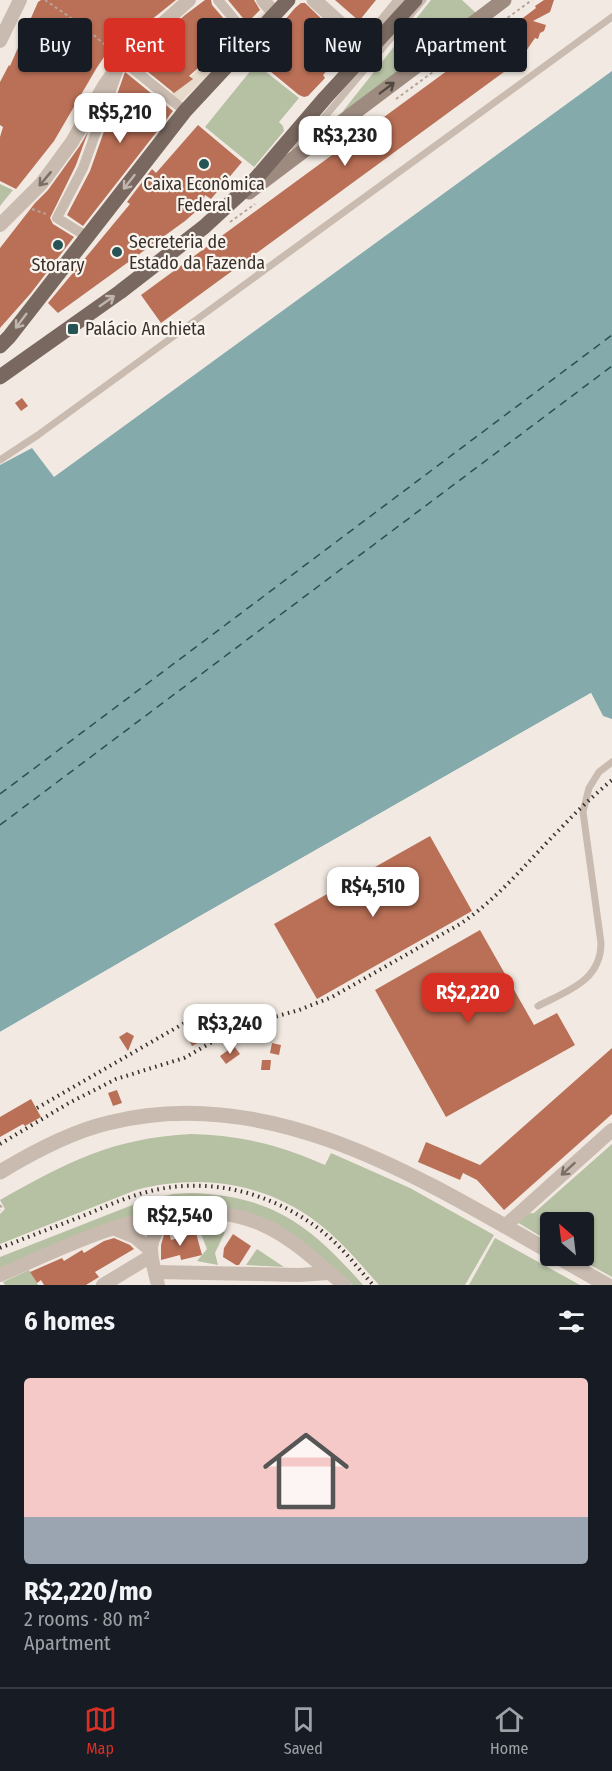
<!DOCTYPE html>
<meta charset="utf-8">
<style>
body{margin:0;font-family:"Fira Sans Condensed",sans-serif;background:#20242c;color:#f1f3f6;height:100vh;display:flex;flex-direction:column;font-size:22px;white-space:nowrap}
*{box-sizing:border-box;margin:0}
p{font-size:20px;color:#9ea1a6}
.icon{flex:none;width:33px;height:33px;fill:none;stroke:currentColor;stroke-width:2;stroke-linecap:round;stroke-linejoin:round}
.map{position:relative;height:1285px;overflow:hidden}
.panel{display:flex;flex-direction:column;background:#171b24;flex:1}
.panel>*{flex:none}
.hud{position:absolute;left:18px;top:18px;width:576px;height:54px;display:flex;gap:12px}
.needle{width:39px;rotate:332deg}
.buttons{position:absolute;left:540px;top:1212px;display:grid;gap:12px}
.buttons a{display:grid;place-items:center;width:54px;height:54px;border-radius:6px;background:#171b24;box-shadow:0 2px 4px #0004;font-size:30px}
.price{position:absolute;translate:-50% -51px;padding:0 14px;border-radius:12px;background:#fff;color:#222;font-size:20px;line-height:39px;filter:drop-shadow(0 2px 3px #0008)}
.price::after{content:'';position:absolute;left:50%;top:36px;width:18px;height:14px;margin-left:-9px;background:inherit;clip-path:polygon(0 0,100% 0,50% 100%)}
.price.current{background:#d93025;color:#fff}
ul{padding:0;list-style:none}
li{display:grid;align-content:center;gap:12px;height:318px;padding:0 24px}
li+li{border-top:2px solid #363941}
li span{display:grid;place-items:center;height:186px;border-radius:6px;color:#555}
li>.icon{margin-inline-start:auto}
span .icon{width:108px;height:108px;fill:#fffc;stroke-width:1}
li b{font-size:26px}
h2{display:flex;justify-content:space-between;align-items:center;height:72px;padding:0 24px;font-size:26px}
.tag{padding:0 21px;border-radius:6px;background:#171b24;box-shadow:0 2px 4px #0004;font-size:21px;line-height:54px}
.tag.current{background:#d93025;color:#fff}
.tabs{display:flex;justify-content:space-around;align-items:center;height:84px;border-top:2px solid #363941;background:#171b24;font-size:16px;color:#9ea1a6}
.tabs a{display:grid;justify-items:center;gap:3px}
.tabs .current{color:#d93025}
.map>svg:first-child{display:block}
.green{fill:#b6c0a3}
.plaza{fill:#e8dbcb}
.water{fill:#84aaac}
.pier{fill:#f2eae2}
.lines{fill:none;stroke-linecap:round;stroke-linejoin:round}
.ferry{stroke:#255356;stroke-width:1.5;stroke-dasharray:8 6;stroke-linecap:butt}
.building{fill:#ba7057}
.path{stroke:#b5a599;stroke-width:2;stroke-dasharray:3 3;stroke-linecap:butt}
.service{stroke:#c9bbaf;stroke-width:7}
.pedestrian{stroke:#c9bbaf;stroke-width:10}
.minor{stroke:#c9bbaf;stroke-width:14}
.tertiary{stroke:#c9bbaf;stroke-width:15}
.secondary{stroke:#9d8b80;stroke-width:15}
.primary{stroke:#79685f;stroke-width:15}
.rail{stroke:#39302c;stroke-width:4;stroke-dasharray:1.5 4.5;stroke-linecap:butt}
.oneway{stroke:#524741}
.oneway2{stroke:#7a6f67}
.oneway3{stroke:#bfb5ae}
.poi-dot{fill:#255356;stroke:#f9f4ee;stroke-width:2}
.labels{text-anchor:middle;stroke-width:4.5;stroke-linejoin:round;paint-order:stroke}
.poi-label{font-size:18px;fill:#39302c;stroke:#f9f4ee}
</style>
<div class="map">
<svg width="612" height="1285" viewBox="0 0 612 1285">
<rect width="100%" height="100%" fill="#f2eae2"/>
<g class="green">
<polygon points="431,0 462,0 476,13 348,114 343,111"/>
<polygon points="256,64 299,98 279,122 283,126 284,131 254,167 205,127"/>
<polygon points="0,184 13,190 0,206"/>
<path d="M 191,1134 C 239,1135 281,1145 325,1165 L 331,1153 L 410,1188 L 494,1235 L 465,1285 L 379,1285 C 363,1267 347,1248 329,1232 C 274,1184 205,1172 136,1190 L 0,1244 L 0,1214 L 5,1209 L 0,1200 C 67,1162 113,1138 191,1134 Z"/>
<polygon points="612,1144 612,1277 574,1256 584,1256 584,1222 550,1222 550,1242 517,1222 521,1214 534,1213"/>
<path d="M 190,1193 C 272,1195 311,1226 363,1285 L 352,1285 L 293,1236 L 192,1207 L 0,1270 L 0,1257 L 140,1202 L 173,1194 Z"/>
<polygon points="225,1232 215,1253 218,1265 197,1261 207,1249 201,1234"/>
<polygon points="495,1238 580,1285 469,1285"/>
<polygon points="257,1249 284,1267 246,1265"/>
<polygon points="29,1270 38,1285 5,1285 3,1282"/>
</g>
<polygon class="plaza" points="263,12 267,16 179,104 169,96"/>
<polygon class="water" points="612,71 612,719 603,716 591,693 200,916 0,1032 0,465 32,448 54,477"/>
<polygon class="pier" points="591,693 605,720 601,718 590,697 0,1035 0,1032 200,916"/>
<g class="lines">
<g class="ferry">
<polyline points="0,794 612,335"/>
<polyline points="0,825 612,366"/>
</g>
</g>
<g class="building">
<polygon points="41,0 176,0 151,20 152,21 134,37 133,33 126,40 124,37 106,51 106,54 96,69 54,141 16,189 0,181 0,137 3,127 0,125 0,82 9,65 10,66 38,2"/>
<polygon points="205,0 211,0 212,5 237,34 189,76 193,79 174,93 137,63 137,59 185,15"/>
<polygon points="228,0 254,0 260,10 247,23"/>
<polygon points="335,0 376,0 359,21"/>
<polygon points="544,0 554,0 550,12 533,21 546,25 544,31 540,33 538,39 535,38 519,61 161,323 141,295 485,43 487,45 536,8 535,6"/>
<polygon points="301,3 305,3 349,45 323,75 325,78 308,96 304,97 299,95 259,62 257,55 258,52 295,8"/>
<polygon points="125,72 173,111 83,226 67,215 90,171"/>
<polygon points="198,125 242,162 211,199 205,195 201,207 185,221 58,313 48,303 130,204 127,202 152,169 156,173"/>
<polygon points="88,132 76,165 50,218 53,224 74,237 31,293 0,328 0,248 35,203 48,190 79,147"/>
<polygon points="22,398 28,406 21,411 15,403"/>
<polygon points="430,836 472,911 317,999 274,924"/>
<polygon points="480,930 534,1025 557,1013 575,1045 446,1117 375,990"/>
<polygon points="202,1028 207,1038 192,1046 187,1036"/>
<polygon points="127,1032 134,1036 128,1051 119,1037"/>
<polygon points="272,1043 281,1045 279,1055 270,1053"/>
<polygon points="234,1046 240,1054 226,1064 220,1056"/>
<polygon points="612,1048 612,1114 504,1210 477,1180 463,1173 460,1180 418,1162 426,1142 480,1165"/>
<polygon points="262,1060 271,1060 270,1070 261,1070"/>
<polygon points="117,1090 122,1103 113,1106 108,1093"/>
<polygon points="31,1099 41,1117 25,1126 23,1124 0,1137 0,1117"/>
<polygon points="169,1232 171,1240 196,1233 202,1255 181,1260 180,1255 161,1260 161,1245 164,1235"/>
<polygon points="233,1234 251,1246 239,1265 236,1265 223,1257 224,1248"/>
<polygon points="114,1238 130,1245 134,1249 95,1272 99,1277 86,1285 44,1285 41,1280 37,1283 30,1272 62,1258 64,1261 82,1250 84,1253 104,1241"/>
</g>
<g class="lines">
<g class="path">
<polyline points="45,0 87,29 114,53"/>
<polyline points="396,99 532,0"/>
<polyline points="32,209 46,214"/>
<polyline points="230,222 255,204"/>
<polyline points="0,1205 2,1208 0,1210"/>
</g>
<g class="service">
<polyline points="295,149 322,120 423,0"/>
<polyline points="0,460 38,435 612,17"/>
<path d="M 538,1006 C 567,991 601,981 601,943 L 583,812 L 589,788 L 599,772 L 612,762"/>
</g>
<g class="pedestrian">
<polyline points="218,0 243,30"/>
<polyline points="86,236 57,218 83,168 122,60 185,111"/>
</g>
<g class="minor">
<polyline points="263,0 275,14"/>
<polyline points="0,41 20,0"/>
<polyline points="0,225 41,184 53,168 72,142 104,86 122,60 189,0"/>
<polyline points="505,1226 612,1130"/>
<polyline points="113,1228 135,1237 149,1249"/>
<polyline points="155,1272 299,1275 329,1273"/>
<path d="M 0,1275 C 77,1242 179,1187 263,1225 C 293,1238 319,1264 344,1285"/>
<polyline points="103,1285 151,1256"/>
<path d="M 158,1285 C 150,1251 145,1247 165,1216"/>
</g>
<g class="tertiary">
<polyline points="314,0 356,38 362,41 371,38 402,0"/>
<path d="M 0,1172 C 33,1152 70,1132 108,1123 C 267,1082 418,1176 550,1252"/>
<polyline points="556,1256 607,1285"/>
</g>
<polyline class="secondary" points="249,192 504,0"/>
<g class="primary">
<polyline points="0,346 9,337 185,111 288,0"/>
<polyline points="0,377 120,292 204,227 252,183 325,98 415,0"/>
</g>
<g class="rail">
<polyline points="37,1108 214,1006"/>
<path d="M 0,1144 L 69,1103 L 116,1079 L 184,1058 L 230,1032 L 249,1024 L 299,1010 L 332,997 L 460,924 C 499,898 528,861 561,828 C 577,811 594,795 612,780"/>
<path d="M 0,1248 C 30,1236 60,1225 90,1213 C 111,1204 132,1195 155,1190 C 214,1177 275,1194 323,1232 C 342,1247 357,1267 373,1285"/>
</g>
</g>
<defs><path id="oneway-shaft" d="M-6 0H5M1.5-3L5.5 0L1.5 3" fill="none" stroke-width="1.6" stroke-linecap="round" stroke-linejoin="round" transform="scale(1.5)"/></defs>
<use class="oneway" href="#oneway-shaft" transform="translate(387 88) rotate(-37)"/>
<g class="oneway2">
<use href="#oneway-shaft" transform="translate(45 179) rotate(130)"/>
<use href="#oneway-shaft" transform="translate(568 1169) rotate(138)"/>
</g>
<g class="oneway3">
<use href="#oneway-shaft" transform="translate(129 182) rotate(128)"/>
<use href="#oneway-shaft" transform="translate(107 301) rotate(-35)"/>
<use href="#oneway-shaft" transform="translate(21 321) rotate(127)"/>
</g>
<g class="poi-dot">
<circle cx="204" cy="164" r="6"/>
<circle cx="58" cy="245" r="6"/>
<circle cx="117" cy="252" r="6"/>
<rect x="67" y="323" width="12" height="12" rx="3"/>
</g>
<g class="labels">
<g class="poi-label">
<text x="204" y="190">Caixa Econômica<tspan x="204" dy="21">Federal</tspan></text>
<text x="129" y="248" text-anchor="start">Secreteria de<tspan x="129" dy="21">Estado da Fazenda</tspan></text>
<text x="58" y="271">Storary</text>
<text x="85" y="335" text-anchor="start">Palácio Anchieta</text>
</g>
</g>
</svg>
<div class="buttons">
<a><svg class="needle" viewBox="-14 -14 28 28"><path d="M0-13l5 13h-10z" fill="#e53935"/><path d="M0 13l5-13h-10z" fill="#9ea1a6"/></svg></a>
</div>
<b class="price" style="left:120px;top:144px">R$5,210</b>
<b class="price" style="left:345px;top:167px">R$3,230</b>
<b class="price" style="left:373px;top:918px">R$4,510</b>
<b class="price current" style="left:468px;top:1024px">R$2,220</b>
<b class="price" style="left:230px;top:1055px">R$3,240</b>
<b class="price" style="left:180px;top:1247px">R$2,540</b>
<div class="hud">
<a class="tag">Buy</a>
<a class="tag current">Rent</a>
<a class="tag">Filters</a>
<a class="tag">New</a>
<a class="tag">Apartment</a>
</div>
</div>
<section class="panel">
<h2>6 homes<svg class="icon" aria-label="filters" viewBox="0 0 24 24"><path d="M4 7h16M4 17h16"/><circle cx="9" cy="7" r="2"/><circle cx="15" cy="17" r="2"/></svg></h2>
<ul>
<li><span style="background:linear-gradient(#f6c9c9 75%,#9aa5b1 0)"><svg class="icon" aria-label="home" viewBox="0 0 24 24"><path d="M3 11l9-7 9 7M6 9v11h12V9"/></svg></span><div><b>R$2,220/mo</b><p>2 rooms · 80 m²</p><p>Apartment</p></div></li>
</ul>
</section>
<nav class="tabs">
<a class="current"><svg class="icon" aria-label="map" viewBox="0 0 24 24"><path d="M3 6l6-2 6 2 6-2v14l-6 2-6-2-6 2zM9 4v14M15 6v14"/></svg>Map</a>
<a><svg class="icon" aria-label="saved" viewBox="0 0 24 24"><path d="M7 4h10v16l-5-4-5 4z"/></svg>Saved</a>
<a><svg class="icon" aria-label="home" viewBox="0 0 24 24"><path d="M3 11l9-7 9 7M6 9v11h12V9"/></svg>Home</a>
</nav>
